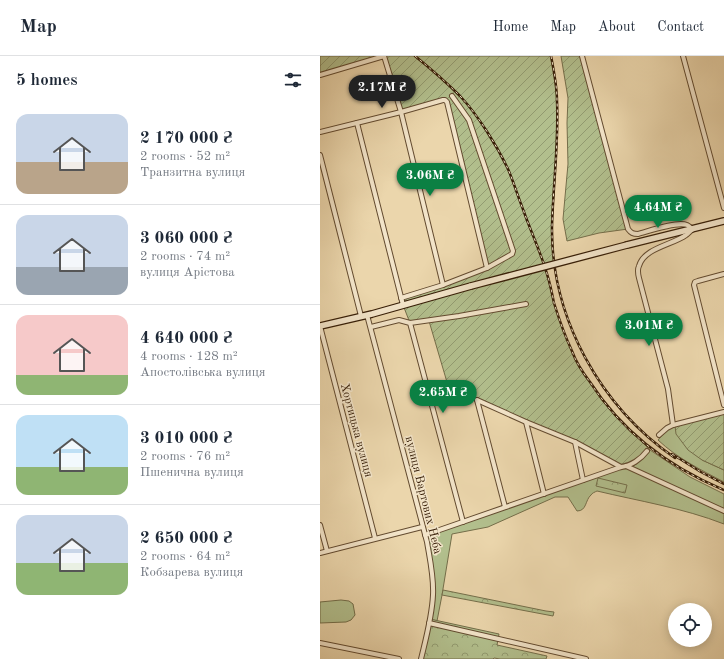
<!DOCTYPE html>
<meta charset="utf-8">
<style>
body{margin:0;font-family:"Old Standard TT",serif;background:#f6f6f7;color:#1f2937;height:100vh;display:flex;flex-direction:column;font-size:15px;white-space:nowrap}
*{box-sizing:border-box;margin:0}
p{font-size:13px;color:#747a83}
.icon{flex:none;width:22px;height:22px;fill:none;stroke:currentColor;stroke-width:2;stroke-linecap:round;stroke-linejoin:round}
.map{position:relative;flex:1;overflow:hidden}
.details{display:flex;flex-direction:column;background:#fff;width:320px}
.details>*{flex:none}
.tools{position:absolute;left:348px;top:547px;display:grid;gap:8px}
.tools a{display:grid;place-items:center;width:44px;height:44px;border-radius:50%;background:#fff;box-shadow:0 2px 10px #0003;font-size:20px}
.price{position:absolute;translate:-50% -34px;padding:0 9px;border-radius:14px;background:#0b8043;color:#fff;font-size:13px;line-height:26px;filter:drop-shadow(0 1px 2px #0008)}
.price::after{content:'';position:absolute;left:50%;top:24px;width:12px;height:9px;margin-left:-6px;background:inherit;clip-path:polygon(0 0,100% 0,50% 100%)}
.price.on{background:#222;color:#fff}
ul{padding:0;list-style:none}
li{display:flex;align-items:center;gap:12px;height:100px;padding:0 16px}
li+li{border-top:1px solid #e0e1e3}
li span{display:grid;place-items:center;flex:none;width:112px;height:80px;border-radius:12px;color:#555}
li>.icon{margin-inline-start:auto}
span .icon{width:48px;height:48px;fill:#fffc;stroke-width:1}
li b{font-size:17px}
h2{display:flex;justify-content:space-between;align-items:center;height:48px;padding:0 16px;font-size:17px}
header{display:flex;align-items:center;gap:24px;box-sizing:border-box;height:56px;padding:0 20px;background:#fff;border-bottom:1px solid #e0e1e3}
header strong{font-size:19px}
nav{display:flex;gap:22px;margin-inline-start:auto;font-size:14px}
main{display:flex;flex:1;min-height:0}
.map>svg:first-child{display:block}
.green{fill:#b2bf8d;stroke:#746e4a}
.forest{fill:url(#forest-crowns);stroke:#746e4a}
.garden{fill:url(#garden-furrows);stroke:#746e4a}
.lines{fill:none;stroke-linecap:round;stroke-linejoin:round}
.street-casing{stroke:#634b30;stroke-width:6}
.secondary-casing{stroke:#361d06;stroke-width:8}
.street{stroke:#f2e4c9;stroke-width:4}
.secondary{stroke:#f2e4c9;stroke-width:5.5}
.rail-casing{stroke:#361d06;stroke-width:2.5}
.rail{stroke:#f2e4c9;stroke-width:1;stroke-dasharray:3;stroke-linecap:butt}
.secondary-bridge-casing{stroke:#361d06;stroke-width:8;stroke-linecap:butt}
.secondary-bridge{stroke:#f2e4c9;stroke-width:5.5}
.labels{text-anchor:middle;stroke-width:3;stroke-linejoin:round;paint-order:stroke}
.street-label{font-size:12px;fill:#361d06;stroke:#f2e4c9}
</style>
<header>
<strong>Map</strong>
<nav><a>Home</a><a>Map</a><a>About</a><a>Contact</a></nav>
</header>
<main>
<section class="details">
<h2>5 homes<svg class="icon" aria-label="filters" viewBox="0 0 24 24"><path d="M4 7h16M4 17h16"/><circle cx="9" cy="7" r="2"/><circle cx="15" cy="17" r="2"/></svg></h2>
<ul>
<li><span style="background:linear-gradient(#c9d6e8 60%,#b9a48a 0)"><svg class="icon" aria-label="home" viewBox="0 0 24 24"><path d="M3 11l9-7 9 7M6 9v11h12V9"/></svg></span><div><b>2 170 000 ₴</b><p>2 rooms · 52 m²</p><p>Транзитна вулиця</p></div></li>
<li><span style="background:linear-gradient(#c9d6e8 65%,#9aa5b1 0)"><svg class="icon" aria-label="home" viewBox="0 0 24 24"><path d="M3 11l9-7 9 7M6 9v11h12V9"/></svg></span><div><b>3 060 000 ₴</b><p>2 rooms · 74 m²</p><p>вулиця Арістова</p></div></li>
<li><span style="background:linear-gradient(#f6c9c9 75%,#8fb573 0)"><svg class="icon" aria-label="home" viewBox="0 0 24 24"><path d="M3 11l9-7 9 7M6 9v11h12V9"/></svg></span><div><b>4 640 000 ₴</b><p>4 rooms · 128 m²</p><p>Апостолівська вулиця</p></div></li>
<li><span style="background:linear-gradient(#bfe0f5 65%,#8fb573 0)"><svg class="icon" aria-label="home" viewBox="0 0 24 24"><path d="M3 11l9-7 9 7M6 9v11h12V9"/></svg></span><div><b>3 010 000 ₴</b><p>2 rooms · 76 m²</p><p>Пшенична вулиця</p></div></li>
<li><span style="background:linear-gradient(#c9d6e8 60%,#8fb573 0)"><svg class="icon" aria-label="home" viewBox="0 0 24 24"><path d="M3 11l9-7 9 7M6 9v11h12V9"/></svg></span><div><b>2 650 000 ₴</b><p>2 rooms · 64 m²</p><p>Кобзарева вулиця</p></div></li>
</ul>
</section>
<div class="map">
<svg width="404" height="603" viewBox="0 0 404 603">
<defs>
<pattern id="forest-crowns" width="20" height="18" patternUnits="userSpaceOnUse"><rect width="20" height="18" fill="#b2bf8d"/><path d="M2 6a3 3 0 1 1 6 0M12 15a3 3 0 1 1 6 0" fill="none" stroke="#929b71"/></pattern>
<pattern id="garden-furrows" width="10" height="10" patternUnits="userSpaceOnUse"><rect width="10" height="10" fill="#b2bf8d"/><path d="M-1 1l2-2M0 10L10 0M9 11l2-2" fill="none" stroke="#929b71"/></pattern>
</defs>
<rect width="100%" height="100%" fill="#ebd6ac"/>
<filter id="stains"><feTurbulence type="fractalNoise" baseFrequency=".005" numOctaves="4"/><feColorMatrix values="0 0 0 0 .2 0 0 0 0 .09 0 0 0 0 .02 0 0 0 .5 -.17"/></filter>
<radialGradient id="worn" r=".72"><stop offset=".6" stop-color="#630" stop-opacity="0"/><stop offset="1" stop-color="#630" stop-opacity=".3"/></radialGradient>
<g class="green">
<path d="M 355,370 L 382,404 L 404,414 L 404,426 C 381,414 357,402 338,384 L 348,373 Z"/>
<path d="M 330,394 L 370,421 L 404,438 L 404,468 C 363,452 319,445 277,435 C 275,436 272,437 271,439 C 265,444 267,455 257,455 L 248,441 L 235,441 L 168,471 L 132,478 L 122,539 L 117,565 L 110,563 L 113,539 L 105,479 L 301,411 C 314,414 323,403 330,394 Z"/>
<polygon points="21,544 29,545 33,548 35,559 31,564 26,566 0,567 0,546"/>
</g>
<g class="forest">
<polygon points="278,422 307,429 305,437 276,430"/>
<polygon points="123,534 226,555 234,556 233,560 122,539"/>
<polygon points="110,563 179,578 177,589 227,600 226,603 180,603 174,602 173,603 101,603"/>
</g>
<g class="garden">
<polygon points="0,0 231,0 234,16 237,44 237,84 232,172 234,208 225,211 234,247 243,275 252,297 263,316 279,340 295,359 330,394 316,405 301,411 255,386 129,333 109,265 90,267 83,249 85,241 167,212 125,44 81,56 64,0 0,19"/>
<polygon points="241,0 262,0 308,173 279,177 247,185 243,163 248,108 247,67 248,42"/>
<polygon points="404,357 404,414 382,404 368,394 356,378 355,370"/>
</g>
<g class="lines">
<g class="street-casing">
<g id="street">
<path d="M 262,0 L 308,173 C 311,177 313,178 318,178 C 329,175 357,165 367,169 C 369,170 371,172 373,173 C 370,175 368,178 366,179 C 352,189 324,192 319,210 C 317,214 318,218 319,222 L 348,333 L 353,369"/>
<polyline points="363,0 404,152"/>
<polyline points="0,19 64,0 81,56 123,229"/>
<polyline points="37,67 83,249"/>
<polyline points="0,76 81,56 123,44 125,44 127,46 167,212"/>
<polyline points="0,99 41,260"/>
<polyline points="404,218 378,225 375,226 374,229 404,349"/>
<polyline points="81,242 123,229 167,212 192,198 193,195 149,64 132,40"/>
<path d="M 47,259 L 107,486 C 110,504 114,521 113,539 C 112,561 106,582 101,603"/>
<polyline points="90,267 139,260 206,248"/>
<polyline points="0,270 55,482"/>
<polyline points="51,271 79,264 90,267 143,466"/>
<polyline points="157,344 206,366 255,386 301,411"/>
<polyline points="157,344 185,451"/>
<polyline points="206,366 224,438"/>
<polyline points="339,379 347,372 353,369 404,356"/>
<polyline points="255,386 263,424"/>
<polyline points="306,410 404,455"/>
<polyline points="0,469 7,495"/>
<path d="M 105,479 L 301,411 C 311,410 321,403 327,395"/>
<polyline points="0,497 102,471"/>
<polyline points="109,567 266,603"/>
<polyline points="0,587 79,603"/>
</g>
</g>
<g class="secondary-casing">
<g id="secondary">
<polyline points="307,189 404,165"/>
<polyline points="0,270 52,258 151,230"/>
</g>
</g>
<use href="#street" class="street"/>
<use href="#secondary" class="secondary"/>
<g class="rail-casing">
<g id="rail">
<path d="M 95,0 C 111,13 126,26 140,40 C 158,59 177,90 188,113 C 194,127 198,141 204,156 C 211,176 221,197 227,218 C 230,227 232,237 234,247 C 239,263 245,280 252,295 C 256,306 263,317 270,326 C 303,377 349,411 404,434"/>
<path d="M 231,0 C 234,15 237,30 237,45 C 239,87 233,129 232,171 C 231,263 281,351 355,402"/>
<polyline points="352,398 381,416 404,428"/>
</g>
</g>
<use href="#rail" class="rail"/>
<g class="secondary-bridge-casing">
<polyline id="secondary-bridge" points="151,230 307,189"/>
</g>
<use href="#secondary-bridge" class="secondary-bridge"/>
</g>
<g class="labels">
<g class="street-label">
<text transform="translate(37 374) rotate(75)" y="4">Хортицька вулиця</text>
<text transform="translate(104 439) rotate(76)" y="4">вулиця Вартових Неба</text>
</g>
</g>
<rect width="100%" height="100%" filter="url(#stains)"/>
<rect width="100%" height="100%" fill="url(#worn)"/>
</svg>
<div class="tools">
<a><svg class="icon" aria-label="locate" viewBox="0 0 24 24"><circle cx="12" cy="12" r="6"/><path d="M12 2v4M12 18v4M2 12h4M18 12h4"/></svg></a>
</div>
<b class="price on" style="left:62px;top:53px">2.17M ₴</b>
<b class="price" style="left:110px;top:141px">3.06M ₴</b>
<b class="price" style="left:338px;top:173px">4.64M ₴</b>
<b class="price" style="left:329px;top:291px">3.01M ₴</b>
<b class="price" style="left:123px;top:358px">2.65M ₴</b>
</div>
</main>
